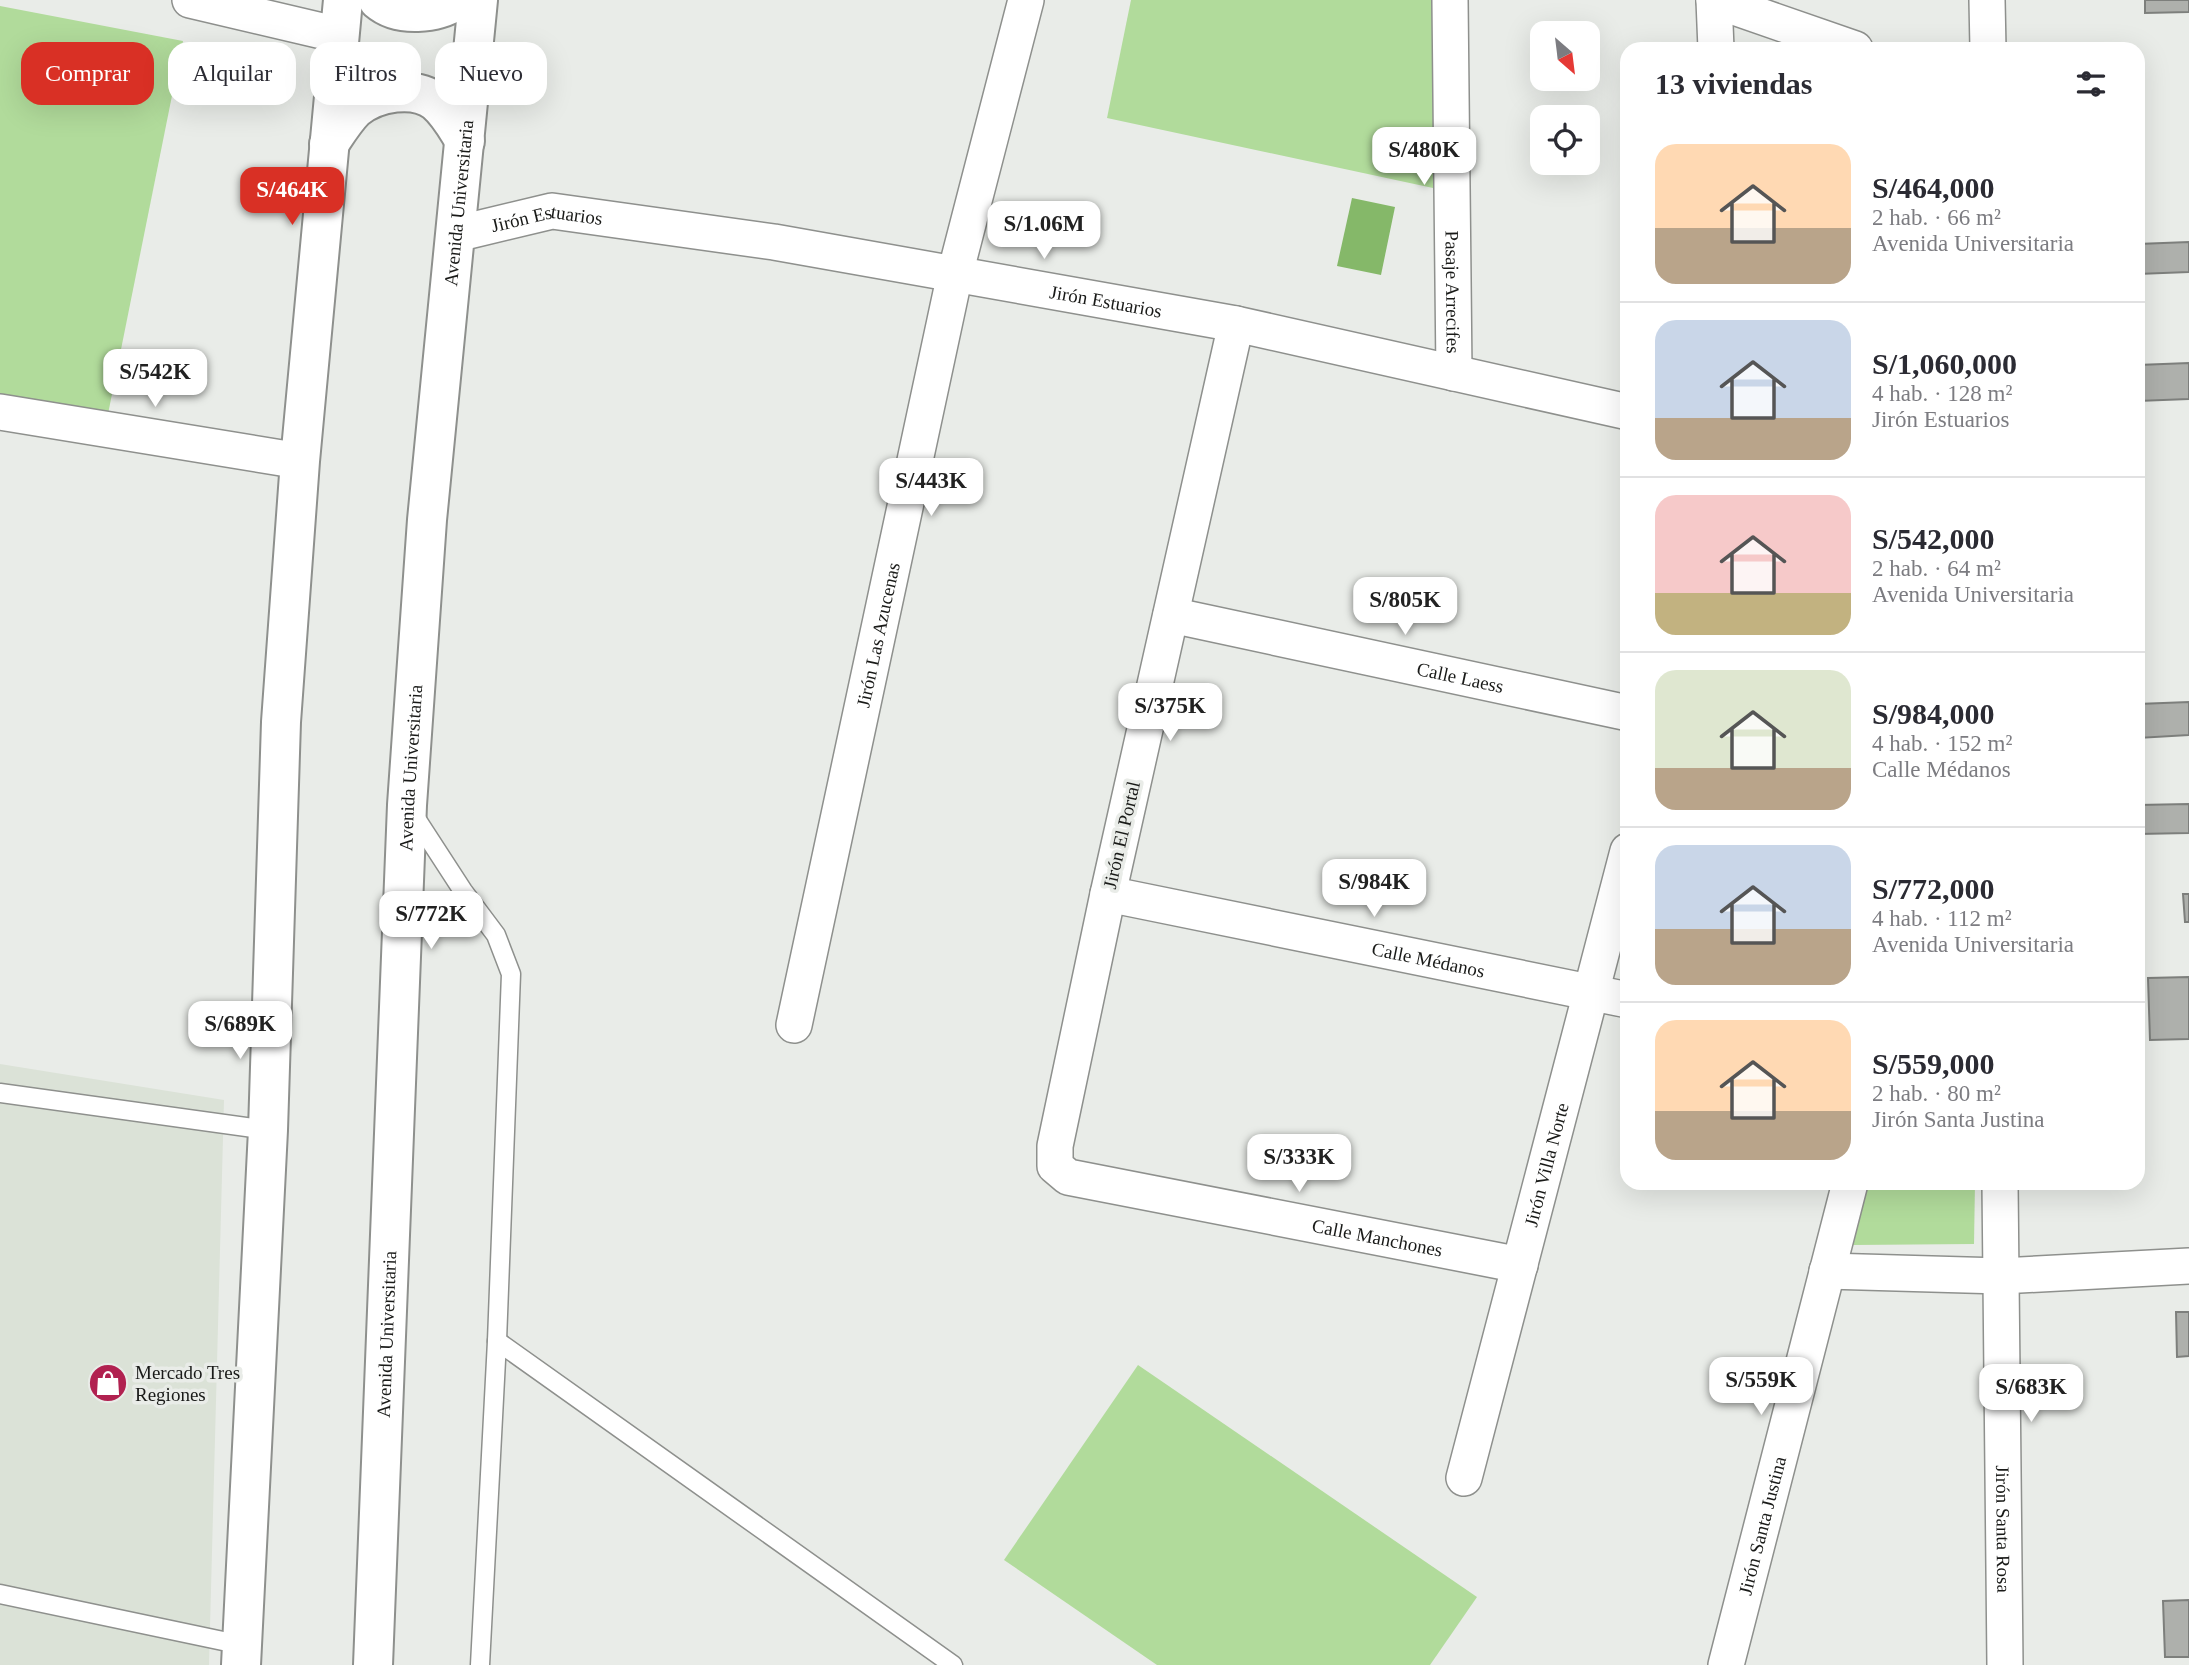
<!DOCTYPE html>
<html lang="es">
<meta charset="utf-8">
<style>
body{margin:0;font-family:Georgia,serif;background:#f7f7f7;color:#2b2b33;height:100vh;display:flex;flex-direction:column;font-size:26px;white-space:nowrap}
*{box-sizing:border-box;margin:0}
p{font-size:23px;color:#7c7c81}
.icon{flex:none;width:38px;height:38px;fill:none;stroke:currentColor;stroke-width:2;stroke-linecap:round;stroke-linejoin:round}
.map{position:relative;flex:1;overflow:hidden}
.sheet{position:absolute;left:1620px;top:42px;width:525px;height:1148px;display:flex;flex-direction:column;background:#fff;border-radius:21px;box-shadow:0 7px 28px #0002}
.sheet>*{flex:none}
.guide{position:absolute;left:21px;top:42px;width:665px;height:63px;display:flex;gap:14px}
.needle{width:46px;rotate:152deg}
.buttons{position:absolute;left:1530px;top:21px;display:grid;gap:14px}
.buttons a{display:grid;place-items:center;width:70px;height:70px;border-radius:14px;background:#fff;box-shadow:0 7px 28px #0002;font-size:35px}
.price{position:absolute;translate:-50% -60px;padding:0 16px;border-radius:14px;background:#fff;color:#222;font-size:23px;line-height:46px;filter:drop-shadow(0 2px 4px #0008)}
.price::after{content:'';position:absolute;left:50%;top:42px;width:21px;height:16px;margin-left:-10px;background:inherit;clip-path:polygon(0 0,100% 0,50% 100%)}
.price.active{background:#d93025;color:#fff}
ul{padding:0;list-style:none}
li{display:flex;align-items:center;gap:21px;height:175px;padding:0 35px}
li+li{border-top:2px solid #e1e1e2}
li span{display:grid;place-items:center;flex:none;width:196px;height:140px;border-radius:21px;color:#555}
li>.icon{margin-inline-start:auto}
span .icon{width:84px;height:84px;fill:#fffc;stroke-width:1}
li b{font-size:30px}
h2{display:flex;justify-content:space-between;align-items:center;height:84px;padding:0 35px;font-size:30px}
.pill{padding:0 24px;border-radius:21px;background:#fff;box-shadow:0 7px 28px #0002;font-size:24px;line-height:63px}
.pill.active{background:#d93025;color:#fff}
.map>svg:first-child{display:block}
.built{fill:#dbe2d7}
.green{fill:#b1db9b}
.water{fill:#85b869}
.building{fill:#aeb0ac;stroke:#7d7f7c;stroke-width:2}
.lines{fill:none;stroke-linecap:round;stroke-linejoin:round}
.lane-casing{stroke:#8e908d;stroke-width:21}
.street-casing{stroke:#8e908d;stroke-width:38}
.secondary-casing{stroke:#8e908d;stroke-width:42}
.lane{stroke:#fff;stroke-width:18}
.street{stroke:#fff;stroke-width:35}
.secondary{stroke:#fff;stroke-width:38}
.labels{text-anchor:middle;stroke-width:7;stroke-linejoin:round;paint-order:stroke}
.street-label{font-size:19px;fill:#191a18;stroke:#e9ece8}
.poi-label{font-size:19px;fill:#191a18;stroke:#e9ece8;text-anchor:start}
</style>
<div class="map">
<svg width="2189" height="1665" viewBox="0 0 2189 1665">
<rect width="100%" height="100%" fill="#e9ece8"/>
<polygon class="built" points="0,1064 224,1100 209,1665 0,1665"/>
<g class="green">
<polygon points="1131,0 1435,0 1433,188 1107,118"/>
<polygon points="0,6 183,41 106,424 0,403"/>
<polygon points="1868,1183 1975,1183 1974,1244 1853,1245"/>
<polygon points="1138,1365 1477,1597 1430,1665 1157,1665 1004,1560"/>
</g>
<polygon class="water" points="1352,198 1395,207 1381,275 1337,266"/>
<g class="building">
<polygon points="2145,0 2189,0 2189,12 2145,13"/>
<polygon points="2189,242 2189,272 2138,274 2138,244"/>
<polygon points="2189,363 2189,399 2138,401 2138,365"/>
<polygon points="2189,702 2189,735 2138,738 2138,704"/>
<polygon points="2189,804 2189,833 2138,834 2138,805"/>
<polygon points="2183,894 2189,894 2189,922 2185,922"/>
<polygon points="2189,977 2189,1039 2150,1040 2148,978"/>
<polygon points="2176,1312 2189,1312 2189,1356 2177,1357"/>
<polygon points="2189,1600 2189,1657 2165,1657 2163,1601"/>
</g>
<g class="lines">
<g class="lane-casing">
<g id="lane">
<polyline points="413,814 463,891 496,935 511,974 497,1341 480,1665"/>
<polyline points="0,1093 268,1130"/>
<polyline points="497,1341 953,1665"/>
<polyline points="0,1594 242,1645"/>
</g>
</g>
<g class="street-casing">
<g id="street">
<polyline points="190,0 339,35"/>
<path id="s1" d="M 1450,0 L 1454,373"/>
<polyline points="1714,0 1855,49"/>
<polyline points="1714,0 1716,49"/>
<polyline points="1987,0 1988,49"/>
<path id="s2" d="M 456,234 L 552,211 L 774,242 L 1236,324 L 1628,412"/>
<path id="s3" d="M 1236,324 L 1108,894 L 1055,1146 L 1055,1166 L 1068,1177 L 1520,1265"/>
<polyline points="0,412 300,461"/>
<path id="s4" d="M 1171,615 L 1628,713"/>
<path id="s5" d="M 1108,894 L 1628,1000"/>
<path id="s6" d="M 794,1025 L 955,274 L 1026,0"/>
<path id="s7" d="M 2000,1183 L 2005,1665"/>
<polyline points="1827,1271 2001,1276 2189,1266"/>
<path id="s8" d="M 1464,1478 L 1628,851"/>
<path id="s9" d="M 1726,1665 L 1850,1183"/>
</g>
</g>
<g class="secondary-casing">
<g id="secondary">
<path d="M 378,0 C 399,18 436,14 458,0"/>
<path d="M 329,144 C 337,132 345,119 355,109 C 376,92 414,85 436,102 C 449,113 456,127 465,141"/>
<polyline points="241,1665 268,1130 281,722 300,461 343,0"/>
<path id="s10" d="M 373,1665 L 407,805 L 427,520 L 478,0"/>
</g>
</g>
<use href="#lane" class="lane"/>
<use href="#street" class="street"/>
<use href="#secondary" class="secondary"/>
</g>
<defs>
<g id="shop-disc" transform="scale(2.0125)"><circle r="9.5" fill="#b12150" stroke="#e9ece8"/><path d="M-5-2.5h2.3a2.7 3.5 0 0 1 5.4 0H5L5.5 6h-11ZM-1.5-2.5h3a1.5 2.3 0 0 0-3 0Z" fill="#fff"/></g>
</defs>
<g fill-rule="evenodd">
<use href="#shop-disc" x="108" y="1383"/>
</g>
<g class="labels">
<g class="street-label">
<text dy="7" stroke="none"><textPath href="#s10" startOffset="1465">Avenida Universitaria</textPath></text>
<text dy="7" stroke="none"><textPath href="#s2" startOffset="93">Jirón Estuarios</textPath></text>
<text dy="7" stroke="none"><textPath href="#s1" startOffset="292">Pasaje Arrecifes</textPath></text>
<text dy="7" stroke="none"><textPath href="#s2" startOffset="660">Jirón Estuarios</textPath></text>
<text dy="7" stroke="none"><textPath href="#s6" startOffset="399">Jirón Las Azucenas</textPath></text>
<text dy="7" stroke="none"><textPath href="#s4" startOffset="296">Calle Laess</textPath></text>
<text dy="7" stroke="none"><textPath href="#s10" startOffset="898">Avenida Universitaria</textPath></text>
<text transform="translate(1121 835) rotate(-77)" y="7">Jirón El Portal</text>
<text dy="7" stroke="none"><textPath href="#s5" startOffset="327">Calle Médanos</textPath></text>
<text dy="7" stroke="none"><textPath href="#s8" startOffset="324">Jirón Villa Norte</textPath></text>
<text dy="7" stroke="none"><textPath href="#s3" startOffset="1194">Calle Manchones</textPath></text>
<text dy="7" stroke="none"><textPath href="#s10" startOffset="331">Avenida Universitaria</textPath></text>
<text dy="7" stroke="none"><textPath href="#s9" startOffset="144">Jirón Santa Justina</textPath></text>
<text dy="7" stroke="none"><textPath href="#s7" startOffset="346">Jirón Santa Rosa</textPath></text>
</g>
<g class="poi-label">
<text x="135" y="1379">Mercado Tres<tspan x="135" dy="22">Regiones</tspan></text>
</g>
</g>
</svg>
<div class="buttons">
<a><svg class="needle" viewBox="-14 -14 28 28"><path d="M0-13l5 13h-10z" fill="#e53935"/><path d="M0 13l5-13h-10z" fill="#7c7c81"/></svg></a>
<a><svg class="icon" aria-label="locate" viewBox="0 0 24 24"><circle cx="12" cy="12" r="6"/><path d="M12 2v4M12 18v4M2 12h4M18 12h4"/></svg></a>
</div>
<b class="price" style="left:1424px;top:187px">S/480K</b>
<b class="price active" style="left:292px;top:227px">S/464K</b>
<b class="price" style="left:1044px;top:261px">S/1.06M</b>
<b class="price" style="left:155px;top:409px">S/542K</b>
<b class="price" style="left:931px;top:518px">S/443K</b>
<b class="price" style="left:1405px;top:637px">S/805K</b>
<b class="price" style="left:1170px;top:743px">S/375K</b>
<b class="price" style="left:1374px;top:919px">S/984K</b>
<b class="price" style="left:431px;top:951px">S/772K</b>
<b class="price" style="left:240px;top:1061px">S/689K</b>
<b class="price" style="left:1299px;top:1194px">S/333K</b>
<b class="price" style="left:1761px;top:1417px">S/559K</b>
<b class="price" style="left:2031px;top:1424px">S/683K</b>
<div class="guide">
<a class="pill active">Comprar</a>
<a class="pill">Alquilar</a>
<a class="pill">Filtros</a>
<a class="pill">Nuevo</a>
</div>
<section class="sheet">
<h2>13 viviendas<svg class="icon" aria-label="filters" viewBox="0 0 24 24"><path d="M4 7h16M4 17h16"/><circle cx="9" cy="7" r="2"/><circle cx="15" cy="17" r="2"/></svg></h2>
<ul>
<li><span style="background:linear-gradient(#ffd9b3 60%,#b9a48a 0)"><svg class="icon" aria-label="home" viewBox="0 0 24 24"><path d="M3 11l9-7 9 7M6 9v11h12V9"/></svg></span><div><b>S/464,000</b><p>2 hab. · 66 m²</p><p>Avenida Universitaria</p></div></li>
<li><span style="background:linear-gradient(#c9d6e8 70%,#b9a48a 0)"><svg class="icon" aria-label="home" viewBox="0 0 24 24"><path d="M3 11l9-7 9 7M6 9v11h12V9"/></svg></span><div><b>S/1,060,000</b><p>4 hab. · 128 m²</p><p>Jirón Estuarios</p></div></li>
<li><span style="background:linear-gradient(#f6c9c9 70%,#c2b280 0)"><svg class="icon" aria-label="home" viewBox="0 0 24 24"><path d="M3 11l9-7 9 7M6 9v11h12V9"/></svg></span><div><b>S/542,000</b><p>2 hab. · 64 m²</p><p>Avenida Universitaria</p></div></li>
<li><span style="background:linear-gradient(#dfe7d0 70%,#b9a48a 0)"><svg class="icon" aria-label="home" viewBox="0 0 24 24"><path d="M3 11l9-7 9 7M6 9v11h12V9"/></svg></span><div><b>S/984,000</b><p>4 hab. · 152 m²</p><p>Calle Médanos</p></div></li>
<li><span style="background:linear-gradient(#c9d6e8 60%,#b9a48a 0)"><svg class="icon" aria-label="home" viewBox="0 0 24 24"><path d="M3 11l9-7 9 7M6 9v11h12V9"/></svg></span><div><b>S/772,000</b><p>4 hab. · 112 m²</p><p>Avenida Universitaria</p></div></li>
<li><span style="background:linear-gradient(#ffd9b3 65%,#b9a48a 0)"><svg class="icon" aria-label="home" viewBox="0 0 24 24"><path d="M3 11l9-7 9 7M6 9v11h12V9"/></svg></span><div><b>S/559,000</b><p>2 hab. · 80 m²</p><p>Jirón Santa Justina</p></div></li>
</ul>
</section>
</div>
